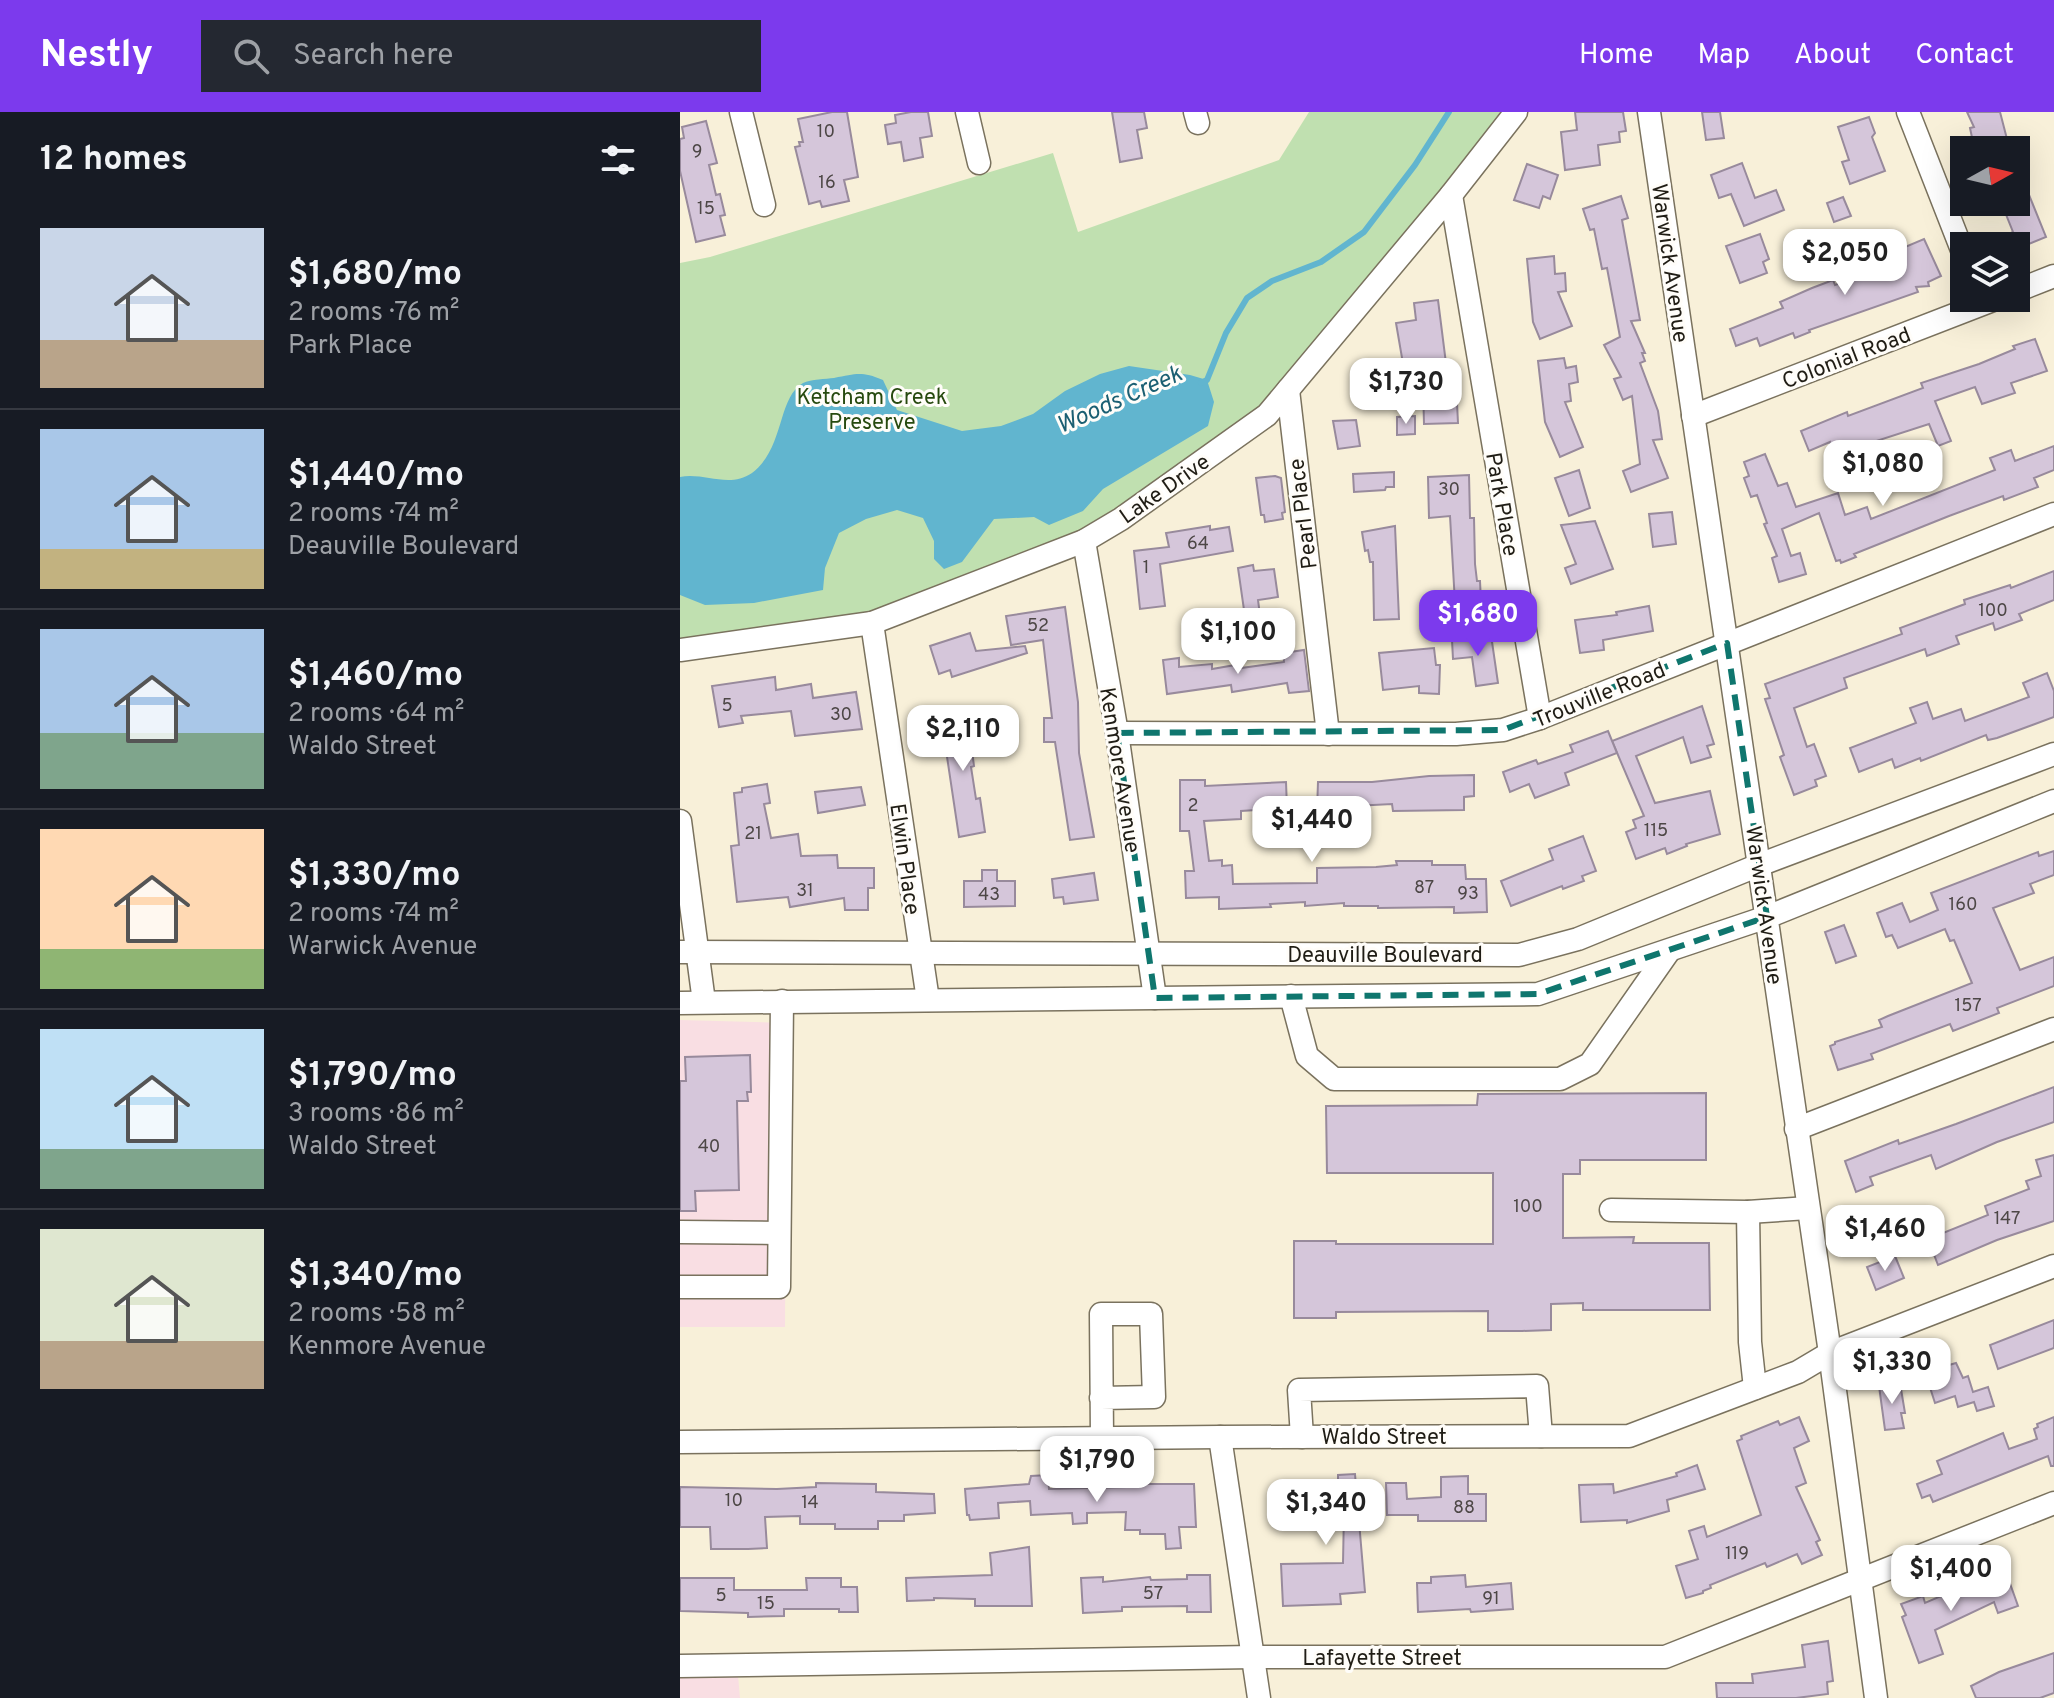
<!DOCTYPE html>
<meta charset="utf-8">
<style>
body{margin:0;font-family:Overpass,sans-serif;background:#242831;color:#f1f3f6;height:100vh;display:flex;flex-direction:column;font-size:30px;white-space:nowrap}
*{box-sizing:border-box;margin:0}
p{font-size:26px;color:#9ea1a6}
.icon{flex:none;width:44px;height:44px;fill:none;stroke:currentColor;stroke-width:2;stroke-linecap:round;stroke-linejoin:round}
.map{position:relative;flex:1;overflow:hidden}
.drawer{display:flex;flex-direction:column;background:#171b24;width:680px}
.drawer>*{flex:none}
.needle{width:52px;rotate:82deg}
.buttons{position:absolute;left:1270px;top:24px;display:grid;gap:16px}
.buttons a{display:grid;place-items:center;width:80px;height:80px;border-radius:0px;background:#171b24;box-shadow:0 8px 32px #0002;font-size:40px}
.price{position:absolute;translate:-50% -68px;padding:0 18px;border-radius:16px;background:#fff;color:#222;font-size:26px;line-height:52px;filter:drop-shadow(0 2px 4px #0008)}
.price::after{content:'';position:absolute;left:50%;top:48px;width:24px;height:18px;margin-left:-12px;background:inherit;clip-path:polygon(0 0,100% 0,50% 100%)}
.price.current{background:#7c3aed;color:#fff}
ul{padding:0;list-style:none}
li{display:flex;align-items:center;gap:24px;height:200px;padding:0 40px}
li+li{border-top:2px solid #363941}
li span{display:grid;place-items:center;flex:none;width:224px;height:160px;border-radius:0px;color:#555}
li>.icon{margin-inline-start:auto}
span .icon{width:96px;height:96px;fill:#fffc;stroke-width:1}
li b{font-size:34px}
h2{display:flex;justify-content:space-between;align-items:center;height:96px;padding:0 40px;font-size:34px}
header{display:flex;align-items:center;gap:48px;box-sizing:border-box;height:112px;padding:0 40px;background:#7c3aed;color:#fff}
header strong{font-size:38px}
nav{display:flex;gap:44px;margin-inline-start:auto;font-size:28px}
.search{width:560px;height:72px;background:#242831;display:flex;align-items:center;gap:20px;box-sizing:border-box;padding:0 28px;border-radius:0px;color:#9ea1a6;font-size:30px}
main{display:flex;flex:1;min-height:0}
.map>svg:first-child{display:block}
.commercial{fill:#f9dee3}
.green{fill:#c0e0b0}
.water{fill:#61b5cf}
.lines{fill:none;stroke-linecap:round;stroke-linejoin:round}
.stream{stroke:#61b5cf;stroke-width:6}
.building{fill:#d5c6da;stroke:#988a9c;stroke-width:2}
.minor-casing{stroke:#7a725e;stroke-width:25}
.minor{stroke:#fff;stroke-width:22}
.marked{fill:none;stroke:#0f766e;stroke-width:6;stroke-dasharray:16 10;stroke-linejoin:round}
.labels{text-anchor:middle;stroke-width:6;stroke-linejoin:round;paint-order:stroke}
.number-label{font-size:18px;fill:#4d4746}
.street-label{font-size:22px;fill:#201d15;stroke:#fffdf9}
.park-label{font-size:22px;fill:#274a0f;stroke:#fffdf9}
.water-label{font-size:24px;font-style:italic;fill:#1b5f72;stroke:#fffdf9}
</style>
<header>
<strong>Nestly</strong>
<div class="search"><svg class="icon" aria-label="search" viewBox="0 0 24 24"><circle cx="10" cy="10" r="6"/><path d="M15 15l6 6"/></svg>Search here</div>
<nav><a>Home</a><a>Map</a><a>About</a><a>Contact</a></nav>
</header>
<main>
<section class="drawer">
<h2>12 homes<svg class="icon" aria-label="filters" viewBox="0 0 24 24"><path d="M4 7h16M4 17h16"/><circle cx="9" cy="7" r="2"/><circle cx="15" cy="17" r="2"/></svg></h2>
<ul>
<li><span style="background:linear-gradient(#c9d6e8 70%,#b9a48a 0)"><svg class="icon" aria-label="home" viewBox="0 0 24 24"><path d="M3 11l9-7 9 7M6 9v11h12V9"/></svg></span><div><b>$1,680/mo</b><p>2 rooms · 76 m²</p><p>Park Place</p></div></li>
<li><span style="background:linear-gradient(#a9c7e8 75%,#c2b280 0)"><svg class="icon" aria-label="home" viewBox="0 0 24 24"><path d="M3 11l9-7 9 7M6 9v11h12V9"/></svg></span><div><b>$1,440/mo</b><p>2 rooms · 74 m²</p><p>Deauville Boulevard</p></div></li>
<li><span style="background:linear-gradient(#a9c7e8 65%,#7fa58c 0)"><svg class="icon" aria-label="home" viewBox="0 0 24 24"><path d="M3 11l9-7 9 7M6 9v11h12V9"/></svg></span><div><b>$1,460/mo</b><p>2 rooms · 64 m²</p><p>Waldo Street</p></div></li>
<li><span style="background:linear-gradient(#ffd9b3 75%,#8fb573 0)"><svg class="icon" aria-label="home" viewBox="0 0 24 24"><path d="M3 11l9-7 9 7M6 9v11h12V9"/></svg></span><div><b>$1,330/mo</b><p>2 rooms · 74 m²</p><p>Warwick Avenue</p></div></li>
<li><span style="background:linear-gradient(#bfe0f5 75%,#7fa58c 0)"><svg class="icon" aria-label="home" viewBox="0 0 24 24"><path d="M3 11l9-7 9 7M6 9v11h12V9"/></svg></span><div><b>$1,790/mo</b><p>3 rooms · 86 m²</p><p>Waldo Street</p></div></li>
<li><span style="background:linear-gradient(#dfe7d0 70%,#b9a48a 0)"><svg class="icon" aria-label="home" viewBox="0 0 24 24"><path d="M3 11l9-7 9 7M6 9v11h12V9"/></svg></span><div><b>$1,340/mo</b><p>2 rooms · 58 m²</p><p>Kenmore Avenue</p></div></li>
</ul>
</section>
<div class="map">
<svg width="1374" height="1586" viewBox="0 0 1374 1586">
<rect width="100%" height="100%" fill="#f8f0d9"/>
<g class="commercial">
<polygon points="0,908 107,911 105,1215 0,1215"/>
<polygon points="0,1552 57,1552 60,1586 0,1586"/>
</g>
<polygon class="green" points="629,0 827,0 577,303 481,371 379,430 187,506 0,532 0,151 30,145 373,41 398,120 599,48"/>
<path class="water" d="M 449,254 L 510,263 L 527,268 L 534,290 L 528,314 L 423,377 L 403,399 L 369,413 L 354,405 L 314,407 L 282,450 L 264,457 L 254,447 L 254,429 L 243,406 L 217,398 L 186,407 L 159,421 L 145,456 L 143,478 L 74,491 L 25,493 L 0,483 L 0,365 C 24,360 49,377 72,361 C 105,336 97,286 123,271 C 131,267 146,267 154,266 C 176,262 181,259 203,268 L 217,298 L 282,319 L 321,314 L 353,302 L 385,279 L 420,262 Z"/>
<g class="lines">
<polyline class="stream" points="521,271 527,268 546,221 567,186 592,169 641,150 684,120 735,53 769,0"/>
</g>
<g class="building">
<polygon points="152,0 167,0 178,65 164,68 169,89 142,95 140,89 129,92 115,35 120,34 119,30 123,30 118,7"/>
<polygon points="231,0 248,0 252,24 240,26 243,45 224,49 221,30 208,32 205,13 216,11 215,3"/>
<polygon points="432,0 464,0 467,16 457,18 462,46 440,50"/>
<polygon points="895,0 943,0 946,19 939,20 940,30 918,33 920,53 885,58 881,20 897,18"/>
<polygon points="1022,0 1040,0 1044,26 1026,28"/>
<polygon points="1287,0 1320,0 1327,27 1294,35 1290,16 1294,15"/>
<polygon points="1189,5 1195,21 1192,25 1205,59 1170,72 1162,50 1169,48 1158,15"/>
<polygon points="26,9 37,51 29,53 36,83 40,82 45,103 40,104 45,123 16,130 0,59 0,27 4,26 2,15"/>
<polygon points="1062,51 1075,86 1096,78 1104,98 1064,114 1051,82 1039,86 1031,63"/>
<polygon points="847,52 878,63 870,87 863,84 859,96 834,88"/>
<polygon points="1337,53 1366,125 1336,137 1329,122 1333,120 1321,90 1336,90"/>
<polygon points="941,84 948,106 942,108 960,208 951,209 965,241 962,241 965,249 960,251 978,299 982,327 973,328 988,366 951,380 943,359 960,352 952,284 943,288 934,267 941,265 924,233 940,225 927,156 922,157 914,117 910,118 903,97"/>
<polygon points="1163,85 1171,104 1154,110 1147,91"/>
<polygon points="1080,122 1089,147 1083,150 1087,161 1060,171 1046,134"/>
<polygon points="1244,127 1261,164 1248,170 1249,174 1236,175 1238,180 1129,218 1130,220 1115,226 1113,221 1080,234 1077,226 1056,234 1050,217 1103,196 1100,190 1132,176 1153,168 1155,173 1195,160 1192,149"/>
<polygon points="874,144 875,162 885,161 886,179 878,180 892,214 860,227 853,210 847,147"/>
<polygon points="758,188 771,291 777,291 778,311 744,312 743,273 727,275 716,211 736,208 734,191"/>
<polygon points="1355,227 1367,259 1331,271 1335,281 1302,292 1295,275 1255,289 1271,329 1258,334 1249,312 1193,330 1194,332 1154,347 1150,330 1129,339 1121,319 1167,300 1168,304 1243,276 1241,271 1299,252 1335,237 1333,234"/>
<polygon points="884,246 886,256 896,254 898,270 889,272 891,289 885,290 903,335 880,345 865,310 858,249"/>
<polygon points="735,304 735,322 717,323 717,305"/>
<polygon points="676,308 680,334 658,337 653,309"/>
<polygon points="1374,334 1374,358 1354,366 1358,375 1324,388 1323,384 1269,404 1174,442 1176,445 1161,451 1160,448 1156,449 1139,401 1102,417 1111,444 1120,441 1126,462 1099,470 1092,446 1097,444 1084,412 1087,411 1077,383 1071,385 1064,366 1069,364 1064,350 1085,342 1098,374 1107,371 1116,395 1158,381 1165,403 1187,395 1191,407 1315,358 1310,346 1331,338 1335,349"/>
<polygon points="899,358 910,396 889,404 875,366"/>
<polygon points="714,360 714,375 706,375 705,378 674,380 673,362"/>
<polygon points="789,363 790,406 794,406 795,452 797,469 800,469 801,490 775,491 770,404 749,406 748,365"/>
<polygon points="595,364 601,366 605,400 602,401 603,407 585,410 584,403 581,403 576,366"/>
<polygon points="992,400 996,432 973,435 969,402"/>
<polygon points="915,409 933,457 891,472 885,456 896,452 881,413"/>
<polygon points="530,414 530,418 549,415 553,439 480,452 485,494 460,497 454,439 489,435 486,421"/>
<polygon points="715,414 719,507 694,508 693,450 690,450 688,438 685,439 682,420"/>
<polygon points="573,453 574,459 594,457 598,485 578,488 580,503 565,505 558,456"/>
<polygon points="1374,459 1374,488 1339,502 1342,508 1315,518 1313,511 1276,524 1279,532 1247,544 1245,537 1164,566 1167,576 1114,596 1127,635 1134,632 1146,664 1135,668 1137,674 1114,683 1100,645 1104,643 1085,587 1090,586 1085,572 1222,522 1220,516 1285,492 1284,488 1330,473 1331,476"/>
<polygon points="969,494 973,519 923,528 924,538 900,541 895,508 937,503 936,500"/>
<polygon points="385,495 398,590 399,641 414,725 390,728 375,630 364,630 364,606 372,606 363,528 331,533 326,504"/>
<polygon points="290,521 296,539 345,534 347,541 272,565 270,558 259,562 250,534"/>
<polygon points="811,523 818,571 796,574 792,545 773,547 772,528"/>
<polygon points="754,536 756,553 760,553 759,582 739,581 739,574 703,578 699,541"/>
<polygon points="624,538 629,579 609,581 607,571 552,580 551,573 487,582 483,548 499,546 499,555 532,552 532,557 561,552 561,556 604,550 603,541"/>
<polygon points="1367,561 1374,579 1374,605 1317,626 1308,628 1306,623 1241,649 1240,646 1215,656 1212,647 1179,660 1170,636 1236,611 1230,596 1247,590 1253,607 1281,597 1285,609 1349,585 1343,571"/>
<polygon points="95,565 96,578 131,572 133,586 176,580 182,617 115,624 111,599 61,604 63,611 39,615 32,574"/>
<polygon points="1022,594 1034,632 1027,634 1031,645 1011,651 1003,625 956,644 975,691 1030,679 1040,722 1006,732 1007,734 987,742 985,736 956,747 946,720 956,716 953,708 964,704 932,629"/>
<polygon points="281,597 282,606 290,605 295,639 292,639 294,654 291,655 296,687 300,686 305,720 279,725 263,618 265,617 263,599"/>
<polygon points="928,619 937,641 885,661 889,673 855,686 849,672 830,680 823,660 856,648 858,652 893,640 890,633"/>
<polygon points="794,663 794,684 784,685 784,698 713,699 712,692 674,694 674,699 637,699 638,670 692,670 749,664"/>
<polygon points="500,668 525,668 525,674 606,670 607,696 561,699 561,707 524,709 529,749 542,748 542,754 552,753 553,772 637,771 637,756 696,755 717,753 716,749 752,749 752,753 785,753 786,767 806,767 807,800 774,801 774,795 698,796 698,794 664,794 664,791 625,794 625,790 590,792 591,795 539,797 539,785 506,786 505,759 514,759 509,719 500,719"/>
<polygon points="87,672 90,691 84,692 91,726 118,722 121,744 157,743 158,756 194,756 194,776 188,776 188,798 165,798 164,786 110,795 108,785 57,790 51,734 59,733 54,681 62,680 62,676"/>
<polygon points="181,675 185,693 138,701 135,680"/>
<polygon points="903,724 916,759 902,764 904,769 883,777 882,774 831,794 821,769 873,748 869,737"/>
<polygon points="1374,739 1374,763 1350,772 1354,781 1313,796 1340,858 1374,845 1374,874 1317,896 1319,901 1273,919 1270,912 1191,942 1193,947 1158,958 1150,934 1155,932 1155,930 1202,915 1199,908 1208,904 1292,871 1274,828 1270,829 1265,817 1218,836 1212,823 1206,825 1197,801 1222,791 1230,810 1258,798 1251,781 1358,740 1359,744"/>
<polygon points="302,758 317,758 317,769 335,769 335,794 284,795 284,769 302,769"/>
<polygon points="414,761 418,788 384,792 383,785 374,786 372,767"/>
<polygon points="1164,813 1176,844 1156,851 1145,820"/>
<polygon points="70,943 71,980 67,980 68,989 57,989 59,1078 15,1079 16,1099 0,1099 0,969 6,969 5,945"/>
<polygon points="1374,975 1374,1010 1317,1030 1256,1057 1251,1043 1190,1065 1193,1073 1176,1080 1165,1049 1218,1028 1219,1032 1276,1012"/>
<polygon points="1026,981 1026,1048 900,1048 900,1062 883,1062 883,1126 954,1125 953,1131 1029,1131 1030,1198 903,1198 903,1191 871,1192 871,1218 842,1219 808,1219 808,1199 656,1200 656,1206 614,1206 614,1129 656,1129 656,1132 813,1132 813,1061 647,1061 646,994 797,993 798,982"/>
<polygon points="1374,1043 1374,1109 1317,1128 1258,1153 1248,1127 1308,1103 1305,1094 1349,1077 1346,1069 1361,1064 1356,1048"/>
<polygon points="1215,1144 1224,1166 1196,1178 1187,1155"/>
<polygon points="1374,1208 1374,1236 1318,1257 1310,1233"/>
<polygon points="1276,1251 1283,1266 1288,1264 1293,1280 1308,1275 1314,1294 1297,1299 1294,1290 1278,1295 1275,1284 1255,1291 1245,1260"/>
<polygon points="1220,1271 1225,1301 1221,1301 1224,1316 1205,1318 1199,1274"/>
<polygon points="1119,1305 1129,1329 1114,1336 1126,1371 1116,1375 1140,1428 1136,1430 1142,1443 1122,1452 1117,1442 1087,1455 1085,1451 1030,1473 1031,1476 1023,1479 1023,1481 1006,1486 996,1454 1018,1447 1009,1419 1024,1414 1027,1425 1081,1403 1057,1329 1062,1327 1061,1324 1098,1309 1100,1313"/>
<polygon points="1374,1305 1374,1354 1371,1354 1368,1344 1253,1390 1250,1383 1242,1386 1237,1372 1262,1362 1257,1349 1323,1321 1329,1337 1357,1327 1354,1317 1358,1315 1357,1312"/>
<polygon points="1017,1353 1025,1377 987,1388 989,1399 947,1411 947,1408 901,1410 899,1373 933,1372 934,1381 997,1364 996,1361"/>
<polygon points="675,1362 685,1480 660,1482 661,1492 603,1494 601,1452 663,1451 664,1399 603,1399 604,1375 650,1374 650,1371 658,1370 658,1363"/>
<polygon points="368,1363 369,1377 446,1375 446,1372 514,1372 516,1415 499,1415 501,1436 486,1437 485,1422 460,1422 460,1418 445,1418 446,1400 407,1401 407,1411 393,1412 392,1401 351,1403 350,1389 318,1391 319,1406 290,1408 289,1403 287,1403 285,1377 349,1372 351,1364"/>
<polygon points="788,1364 788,1382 806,1382 806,1409 738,1409 738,1403 707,1403 706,1371 726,1371 727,1387 761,1385 761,1365"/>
<polygon points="136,1371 196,1372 196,1380 254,1382 255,1401 224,1403 224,1409 198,1409 198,1417 155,1417 155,1412 120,1412 120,1404 85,1405 87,1436 68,1437 31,1437 30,1415 0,1415 0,1375 97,1377 136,1375"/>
<polygon points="349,1435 352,1494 295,1494 295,1487 254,1486 254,1488 227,1489 226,1466 312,1463 310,1441"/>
<polygon points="507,1463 530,1463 531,1500 507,1500 507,1494 442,1495 442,1499 403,1501 401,1466 423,1465 423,1470 470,1465 471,1468 507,1467"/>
<polygon points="785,1463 786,1475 831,1471 833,1497 791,1500 790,1497 738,1500 737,1471 751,1471 751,1465"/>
<polygon points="1327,1463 1338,1494 1318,1501 1314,1490 1255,1518 1263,1542 1239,1551 1222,1505 1226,1503 1221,1492 1243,1484 1245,1491 1282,1475 1284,1480"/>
<polygon points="0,1466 54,1466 54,1478 127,1478 126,1466 161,1466 161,1475 177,1475 178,1500 159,1500 159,1497 104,1497 104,1504 68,1505 68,1501 0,1499"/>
<polygon points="1148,1529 1153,1569 1147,1570 1148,1582 1116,1586 1037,1586 1036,1571 1073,1571 1072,1562 1125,1555 1122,1533"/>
<polygon points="1374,1541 1374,1581 1360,1586 1296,1586 1291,1574 1319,1560"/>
</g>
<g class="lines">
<g class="minor-casing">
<g id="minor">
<polyline points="61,0 84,93"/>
<polyline points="287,0 299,51"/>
<polyline points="515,0 518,11"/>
<polyline points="969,0 1150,1241 1196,1586"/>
<polyline points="1228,0 1284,143"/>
<polyline points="771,83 860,606"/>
<polyline points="1336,179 1374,164"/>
<polyline points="608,278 648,622"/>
<polyline points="1013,304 1318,186"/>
<polyline points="404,429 437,621 475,886"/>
<polyline points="192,511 248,888"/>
<polyline points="0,538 192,511 404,429 441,407 587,303 771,83 836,0"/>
<polyline points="437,621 776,622 823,618 860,606 1374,402"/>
<polyline points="0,709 24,890"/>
<polyline points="0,840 839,843 898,827 1079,753 1374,642"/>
<polyline points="611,884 627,944 654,967 880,967 910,952 989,839"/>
<polyline points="0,891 858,882 1087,805 1374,689"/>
<polyline points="1116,1017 1374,917"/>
<polyline points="931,1098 1068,1100 1128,1096"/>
<polyline points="1068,1100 1070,1230 1075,1276"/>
<polyline points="0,1120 99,1121"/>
<polyline points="0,1175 99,1175 102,889"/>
<polyline points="421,1286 474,1285 471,1202 421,1202 422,1326"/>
<polyline points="540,1325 579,1586"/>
<polyline points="622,1325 619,1278 857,1274 861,1324"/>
<polyline points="0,1330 540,1325 949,1324 1118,1260 1150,1241 1374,1154"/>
<polyline points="0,1554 573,1545 985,1545 1374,1391"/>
</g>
</g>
<use href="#minor" class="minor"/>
</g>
<path class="marked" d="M 1047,531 L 1087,805 L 858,882 L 475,886 L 437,621 L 823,618 Z"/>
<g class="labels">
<g class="number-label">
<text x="146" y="25">10</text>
<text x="17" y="45">9</text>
<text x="147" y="76">16</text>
<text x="26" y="102">15</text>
<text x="769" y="383">30</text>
<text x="518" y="437">64</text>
<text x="466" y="461">1</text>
<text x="1313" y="504">100</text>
<text x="358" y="519">52</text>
<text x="47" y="599">5</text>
<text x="161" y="608">30</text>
<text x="513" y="699">2</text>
<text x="976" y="724">115</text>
<text x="73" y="727">21</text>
<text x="744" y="781">87</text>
<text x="125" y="784">31</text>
<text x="788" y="787">93</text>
<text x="309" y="788">43</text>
<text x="1283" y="798">160</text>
<text x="1288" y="899">157</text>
<text x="29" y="1040">40</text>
<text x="848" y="1100">100</text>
<text x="1327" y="1112">147</text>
<text x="54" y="1394">10</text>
<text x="130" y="1396">14</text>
<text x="784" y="1401">88</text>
<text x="1057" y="1447">119</text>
<text x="473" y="1487">57</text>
<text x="41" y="1489">5</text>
<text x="811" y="1492">91</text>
<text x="86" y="1497">15</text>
</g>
<g class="street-label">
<text transform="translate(991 151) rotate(82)" y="8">Warwick Avenue</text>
<text transform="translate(1166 245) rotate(-21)" y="8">Colonial Road</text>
<text transform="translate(484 376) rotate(-35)" y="8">Lake Drive</text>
<text transform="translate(823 392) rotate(80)" y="8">Park Place</text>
<text transform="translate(622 402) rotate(-97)" y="8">Pearl Place</text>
<text transform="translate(919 582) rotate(-22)" y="8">Trouville Road</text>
<text transform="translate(441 658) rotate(81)" y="8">Kenmore Avenue</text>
<text transform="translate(226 747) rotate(82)" y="8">Elwin Place</text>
<text transform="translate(1085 793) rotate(82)" y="8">Warwick Avenue</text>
<text x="705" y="850">Deauville Boulevard</text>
<text x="704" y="1332">Waldo Street</text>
<text x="702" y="1553">Lafayette Street</text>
</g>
<g class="park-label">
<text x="192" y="292">Ketcham Creek<tspan x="192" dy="25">Preserve</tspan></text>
</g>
<g class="water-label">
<text transform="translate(439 287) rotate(-24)" y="8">Woods Creek</text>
</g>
</g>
</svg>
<div class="buttons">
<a><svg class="needle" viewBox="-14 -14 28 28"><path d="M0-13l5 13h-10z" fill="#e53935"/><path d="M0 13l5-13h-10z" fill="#9ea1a6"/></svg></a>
<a><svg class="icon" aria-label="layers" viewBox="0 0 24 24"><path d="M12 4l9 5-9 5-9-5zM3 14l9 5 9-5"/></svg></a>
</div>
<b class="price" style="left:1165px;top:185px">$2,050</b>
<b class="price" style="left:726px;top:314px">$1,730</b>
<b class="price" style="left:1203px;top:396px">$1,080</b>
<b class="price current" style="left:798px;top:546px">$1,680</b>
<b class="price" style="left:558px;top:564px">$1,100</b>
<b class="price" style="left:283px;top:661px">$2,110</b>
<b class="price" style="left:632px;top:752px">$1,440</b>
<b class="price" style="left:1205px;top:1161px">$1,460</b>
<b class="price" style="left:1212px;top:1294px">$1,330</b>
<b class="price" style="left:417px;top:1392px">$1,790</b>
<b class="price" style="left:646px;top:1435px">$1,340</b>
<b class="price" style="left:1271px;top:1501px">$1,400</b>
</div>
</main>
